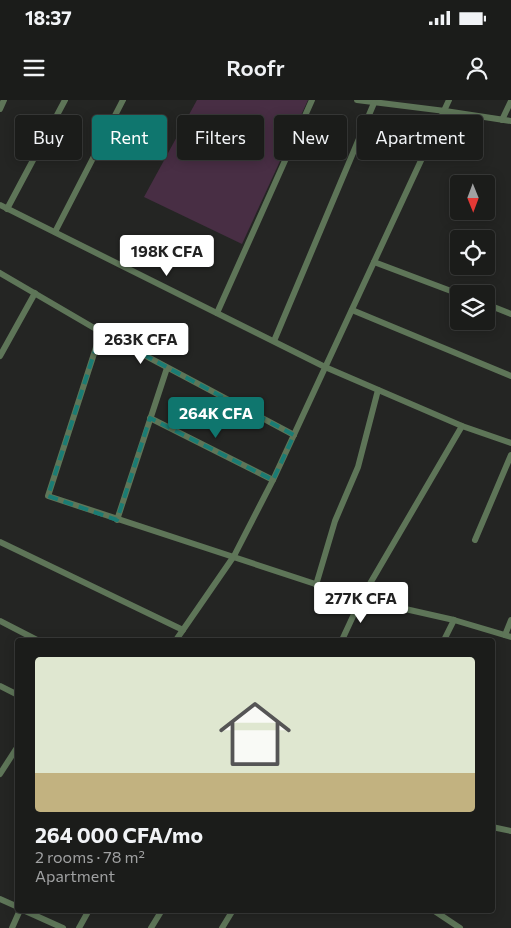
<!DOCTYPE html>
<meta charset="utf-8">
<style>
body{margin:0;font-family:Commissioner,sans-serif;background:#282927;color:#f1f3f6;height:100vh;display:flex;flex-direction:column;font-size:19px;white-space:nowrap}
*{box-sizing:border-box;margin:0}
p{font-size:16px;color:#a0a1a2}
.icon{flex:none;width:28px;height:28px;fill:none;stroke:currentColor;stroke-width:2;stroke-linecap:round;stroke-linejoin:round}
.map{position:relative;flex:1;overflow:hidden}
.sheet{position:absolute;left:15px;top:538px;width:480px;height:275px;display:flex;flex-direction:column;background:#1b1c1a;border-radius:5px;box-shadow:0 2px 12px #0003,0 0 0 1px #393a39}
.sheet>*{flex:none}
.guide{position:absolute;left:15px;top:15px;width:481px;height:45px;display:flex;gap:10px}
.needle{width:32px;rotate:179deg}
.tools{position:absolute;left:450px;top:75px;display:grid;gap:10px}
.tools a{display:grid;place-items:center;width:45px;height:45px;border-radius:5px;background:#1b1c1a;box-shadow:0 2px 12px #0003,0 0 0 1px #393a39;font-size:25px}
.price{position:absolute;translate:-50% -42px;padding:0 11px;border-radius:5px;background:#fff;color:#222;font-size:16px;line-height:32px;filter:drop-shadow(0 1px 2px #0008)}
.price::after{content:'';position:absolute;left:50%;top:30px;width:15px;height:11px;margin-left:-8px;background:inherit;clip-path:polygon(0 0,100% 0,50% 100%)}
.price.current{background:#0f766e;color:#fff}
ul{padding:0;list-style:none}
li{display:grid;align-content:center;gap:10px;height:265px;padding:0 20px}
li+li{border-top:1px solid #393a39}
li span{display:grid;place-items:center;height:155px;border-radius:5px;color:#555}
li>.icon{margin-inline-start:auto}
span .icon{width:90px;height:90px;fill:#fffc;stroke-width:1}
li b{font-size:21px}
.pill{padding:0 18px;border-radius:5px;background:#1b1c1a;box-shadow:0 2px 12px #0003,0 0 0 1px #393a39;font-size:18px;line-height:45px}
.pill.current{background:#0f766e;color:#fff}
.status{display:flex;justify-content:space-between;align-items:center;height:35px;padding:0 25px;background:#1b1c1a;direction:ltr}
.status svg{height:14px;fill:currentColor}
header{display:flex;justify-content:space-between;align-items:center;height:65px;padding:0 20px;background:#1b1c1a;font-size:22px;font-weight:600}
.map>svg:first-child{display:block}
.green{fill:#482e44}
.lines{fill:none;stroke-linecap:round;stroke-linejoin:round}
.street{stroke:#5e7558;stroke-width:6}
.marked{fill:none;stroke:#1a7c74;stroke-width:4;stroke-dasharray:10 6;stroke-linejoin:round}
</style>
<div class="status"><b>18:37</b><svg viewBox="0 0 49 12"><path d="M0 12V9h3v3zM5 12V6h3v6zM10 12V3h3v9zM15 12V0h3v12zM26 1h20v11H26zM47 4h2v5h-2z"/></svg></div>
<header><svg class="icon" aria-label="menu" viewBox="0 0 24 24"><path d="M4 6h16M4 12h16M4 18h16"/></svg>Roofr<svg class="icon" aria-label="person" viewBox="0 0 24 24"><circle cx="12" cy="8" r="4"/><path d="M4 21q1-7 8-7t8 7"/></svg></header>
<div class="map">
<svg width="511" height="828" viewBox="0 0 511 828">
<rect width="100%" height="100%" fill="#242523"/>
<polygon class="green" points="197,0 308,0 242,144 144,97"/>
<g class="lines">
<g class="street">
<polyline points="357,0 445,11 511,21"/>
<polyline points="0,9 4,0"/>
<polyline points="502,20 511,1"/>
<polyline points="0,105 325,267 462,326 511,343"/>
<polyline points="7,109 65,0"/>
<polyline points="55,132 123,0"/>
<polyline points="374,162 459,194"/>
<polyline points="0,173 101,232 294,335"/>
<polyline points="486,204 511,214"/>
<polyline points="352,210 511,276"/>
<polyline points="217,213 312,0"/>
<polyline points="101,232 48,396 361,499 454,520 511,537"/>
<polyline points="274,241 374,3"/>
<polyline points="0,256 35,193"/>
<polyline points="150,318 273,380"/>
<polyline points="117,420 167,268"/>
<polyline points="475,440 511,355"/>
<polyline points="0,442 183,530"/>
<polyline points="316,485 335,421 358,367 378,290"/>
<polyline points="0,521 37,540"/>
<polyline points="505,535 511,520"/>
<polyline points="176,540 234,456 273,380 449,0"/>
<polyline points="342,540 361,499 462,326"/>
<polyline points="444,540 454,520"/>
<polyline points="0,586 18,595"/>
<polyline points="0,674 18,646"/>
<polyline points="492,727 511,731"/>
<polyline points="0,799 18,807"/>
<polyline points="23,810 63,828"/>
<polyline points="433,810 460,828"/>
<polyline points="12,828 20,810"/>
<polyline points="79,828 89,810"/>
<polyline points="151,828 162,810"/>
<polyline points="222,828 233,810"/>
</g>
</g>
<path class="marked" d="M 101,232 L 294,335 L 273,380 L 150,318 L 117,420 L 48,396 Z"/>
</svg>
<div class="tools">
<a><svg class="needle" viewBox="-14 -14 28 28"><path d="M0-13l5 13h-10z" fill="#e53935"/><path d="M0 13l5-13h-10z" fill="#a0a1a2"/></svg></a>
<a><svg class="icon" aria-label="locate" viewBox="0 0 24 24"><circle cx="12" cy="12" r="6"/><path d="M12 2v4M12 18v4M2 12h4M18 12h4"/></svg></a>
<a><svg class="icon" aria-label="layers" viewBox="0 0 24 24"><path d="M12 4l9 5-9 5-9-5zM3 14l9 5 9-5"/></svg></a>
</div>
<b class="price" style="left:167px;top:177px">198K CFA</b>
<b class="price" style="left:141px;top:265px">263K CFA</b>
<b class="price current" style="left:216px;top:339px">264K CFA</b>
<b class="price" style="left:361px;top:524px">277K CFA</b>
<div class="guide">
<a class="pill">Buy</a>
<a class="pill current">Rent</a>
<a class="pill">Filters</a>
<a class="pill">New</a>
<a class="pill">Apartment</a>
</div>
<section class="sheet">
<ul>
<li><span style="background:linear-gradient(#dfe7d0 75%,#c2b280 0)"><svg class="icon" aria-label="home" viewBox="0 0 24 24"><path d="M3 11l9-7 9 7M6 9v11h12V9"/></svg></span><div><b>264 000 CFA/mo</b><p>2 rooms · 78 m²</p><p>Apartment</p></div></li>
</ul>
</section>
</div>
